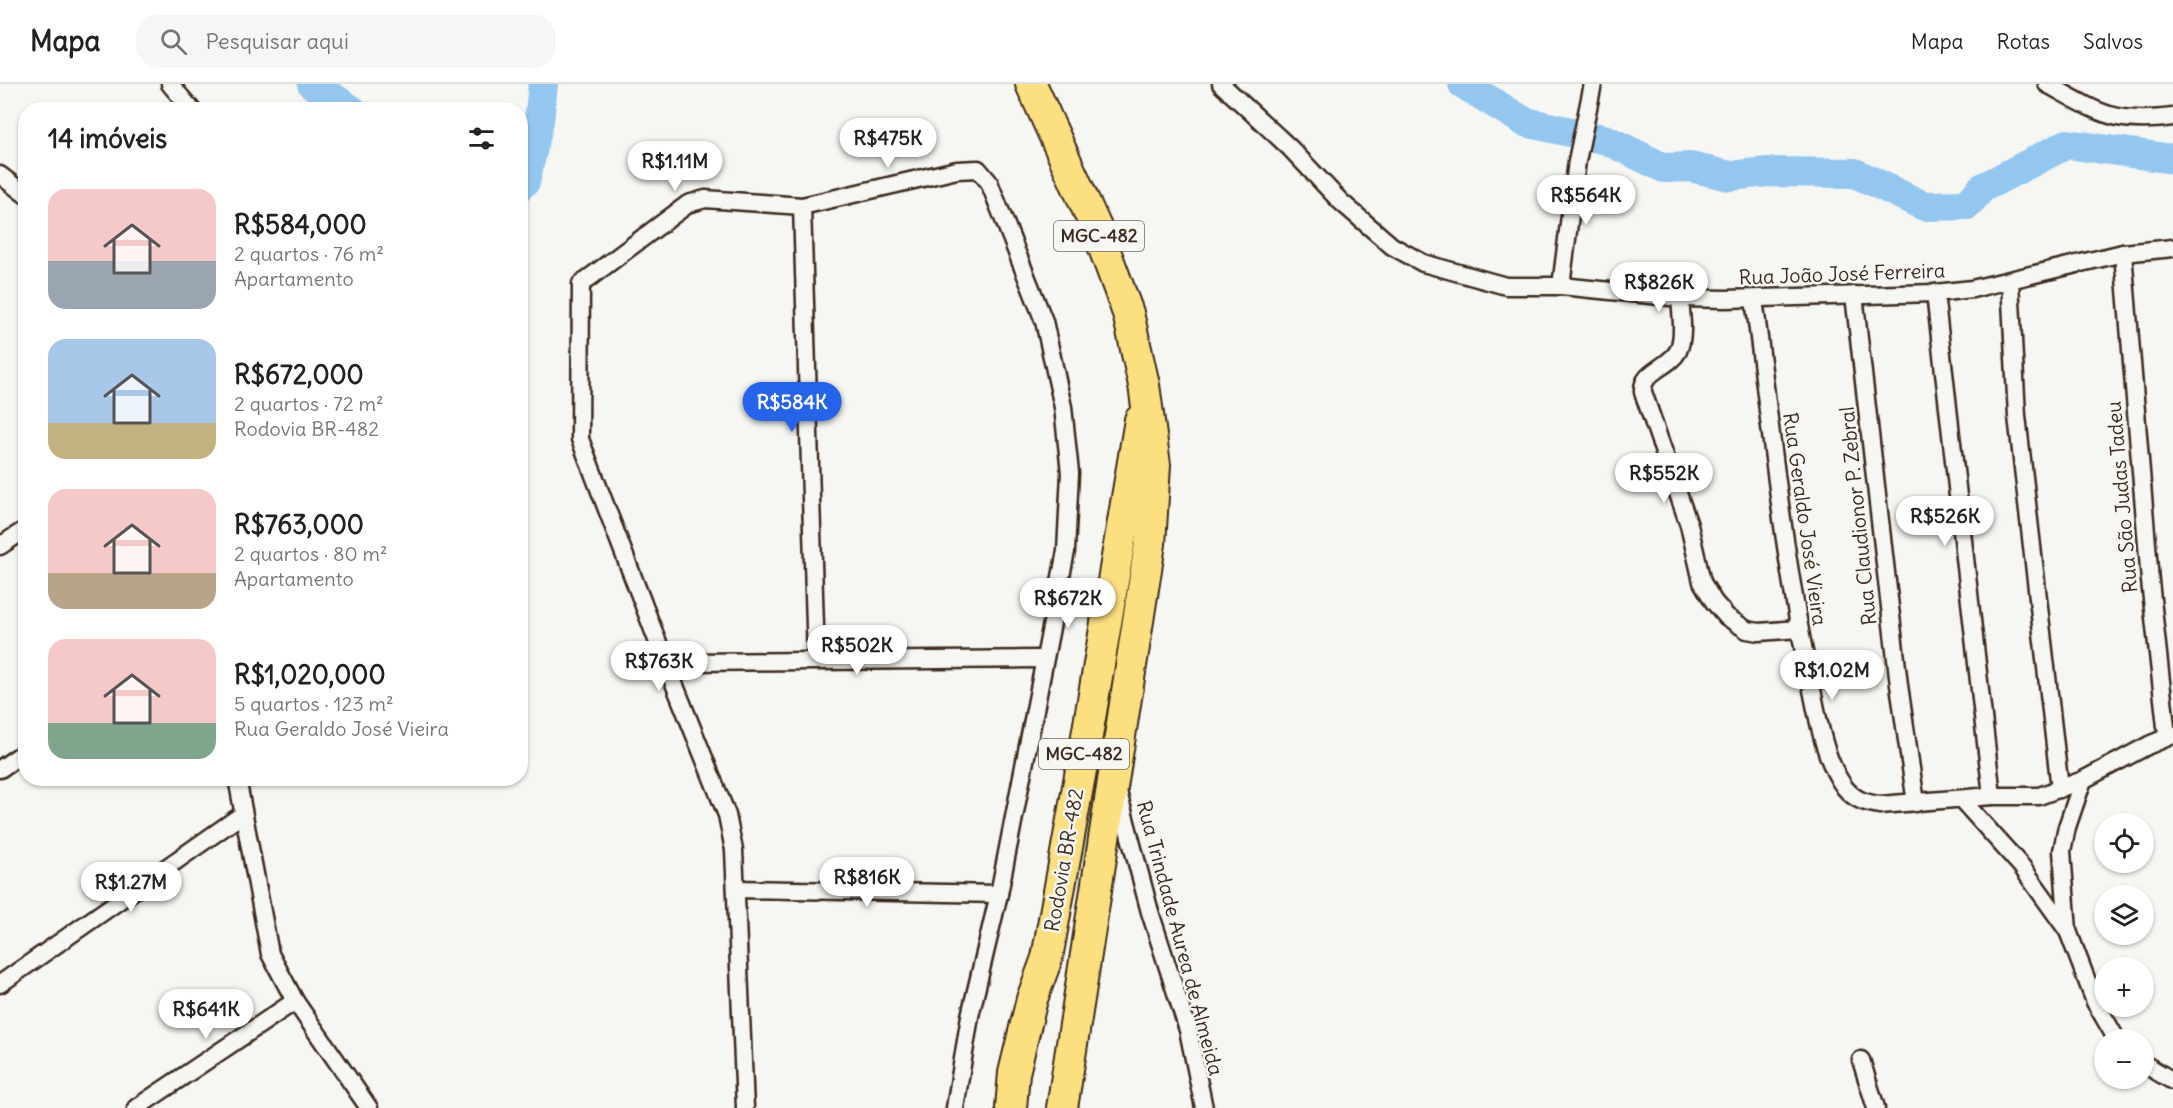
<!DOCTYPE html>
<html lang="pt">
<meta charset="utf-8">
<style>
body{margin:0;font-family:Delius,sans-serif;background:#f6f6f6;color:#222;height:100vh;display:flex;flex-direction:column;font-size:22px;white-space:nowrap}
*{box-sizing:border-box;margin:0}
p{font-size:20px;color:#767676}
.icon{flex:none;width:33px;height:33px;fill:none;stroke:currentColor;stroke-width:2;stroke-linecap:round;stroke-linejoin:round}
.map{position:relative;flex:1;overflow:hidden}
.sheet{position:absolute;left:18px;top:18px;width:510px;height:684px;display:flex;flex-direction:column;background:#fff;border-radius:24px;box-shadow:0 2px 4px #0004}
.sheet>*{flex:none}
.tools{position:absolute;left:2094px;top:729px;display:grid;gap:12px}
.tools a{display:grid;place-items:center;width:60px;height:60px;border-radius:50%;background:#fff;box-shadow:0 2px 4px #0004;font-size:30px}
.price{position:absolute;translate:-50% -51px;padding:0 14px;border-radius:21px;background:#fff;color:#222;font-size:20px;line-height:39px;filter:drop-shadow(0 2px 3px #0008)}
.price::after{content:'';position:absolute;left:50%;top:36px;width:18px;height:14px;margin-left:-9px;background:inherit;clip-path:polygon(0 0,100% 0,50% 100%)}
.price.selected{background:#2563eb;color:#fff}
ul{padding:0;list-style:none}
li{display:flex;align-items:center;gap:18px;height:150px;padding:0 30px}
li span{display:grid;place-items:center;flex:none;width:168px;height:120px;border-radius:18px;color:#555}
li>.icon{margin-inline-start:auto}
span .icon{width:72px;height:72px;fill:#fffc;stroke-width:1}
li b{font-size:26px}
h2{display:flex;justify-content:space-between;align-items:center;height:72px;padding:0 30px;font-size:26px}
header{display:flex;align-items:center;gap:36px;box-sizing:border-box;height:84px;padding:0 30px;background:#fff;border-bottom:2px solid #e0e0e0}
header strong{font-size:28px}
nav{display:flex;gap:33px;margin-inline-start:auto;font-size:21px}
.search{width:420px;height:54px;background:#f6f6f6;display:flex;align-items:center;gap:15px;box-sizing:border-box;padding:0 21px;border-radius:24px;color:#767676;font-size:22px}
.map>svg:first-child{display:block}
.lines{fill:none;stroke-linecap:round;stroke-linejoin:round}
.river{stroke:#93c7f0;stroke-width:30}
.street-casing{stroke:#3b2a1e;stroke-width:21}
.highway-casing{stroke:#3b2a1e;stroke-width:34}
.street{stroke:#f6f6f2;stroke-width:16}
.highway{stroke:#fce080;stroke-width:30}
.labels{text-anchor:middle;stroke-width:5;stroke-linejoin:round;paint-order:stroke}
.shield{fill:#f6f6f2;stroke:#73675e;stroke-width:1.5}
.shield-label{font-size:18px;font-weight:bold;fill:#3b2a1e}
.street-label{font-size:20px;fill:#3b2a1e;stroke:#f6f6f2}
</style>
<header>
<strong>Mapa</strong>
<div class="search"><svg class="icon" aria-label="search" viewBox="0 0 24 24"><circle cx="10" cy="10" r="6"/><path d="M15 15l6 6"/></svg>Pesquisar aqui</div>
<nav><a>Mapa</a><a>Rotas</a><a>Salvos</a></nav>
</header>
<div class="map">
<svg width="2173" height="1024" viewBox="0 0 2173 1024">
<rect width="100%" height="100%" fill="#f6f6f2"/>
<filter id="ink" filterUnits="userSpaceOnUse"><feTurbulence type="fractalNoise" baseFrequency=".0167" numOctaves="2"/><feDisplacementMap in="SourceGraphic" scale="12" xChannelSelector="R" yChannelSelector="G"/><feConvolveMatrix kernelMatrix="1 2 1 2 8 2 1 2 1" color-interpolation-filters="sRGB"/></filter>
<g filter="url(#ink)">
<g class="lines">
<g class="river">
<polyline points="312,0 352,26"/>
<polyline points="1463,0 1525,38 1607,56 1664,84 1690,83 1730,92 1767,88 1855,89 1924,122 1967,121 1982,104 2067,60 2173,75"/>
<polyline points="520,102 525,98 539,37 543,0"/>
</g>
<g class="street-casing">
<g id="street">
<polyline points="170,0 192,26"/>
<polyline points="1221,0 1290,64 1340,117 1392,162 1423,179 1506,202 1561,202 1680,214 1725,215 1935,209 1972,205 2123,169 2173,164"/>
<path d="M 2047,0 C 2098,28 2113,41 2173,33"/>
<polyline points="0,91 26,111"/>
<polyline points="802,122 816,575"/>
<polyline points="2123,169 2150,497 2167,652"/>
<polyline points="2010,197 2017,332 2060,705"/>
<polyline points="1561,202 1577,77 1593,0"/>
<polyline points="1935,209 1992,712"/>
<polyline points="1854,211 1899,601 1916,719"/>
<path d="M 1680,214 C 1681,230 1685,252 1678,267 C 1669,284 1641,287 1643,308 L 1689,441 L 1702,498 L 1714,518 L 1727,533 L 1747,546 L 1759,548 L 1799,545"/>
<path d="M 1754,215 C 1771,343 1783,474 1811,601 C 1818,634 1824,676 1845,704 C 1855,716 1865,719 1880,721 L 1992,712 L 2039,712 L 2083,696 L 2149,661 L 2173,651"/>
<polyline points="0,462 26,445"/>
<polyline points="667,582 689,578 1044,575"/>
<polyline points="0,685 26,667"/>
<polyline points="237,694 270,870 295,917 369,1024"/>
<polyline points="1118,708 1150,828 1188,946 1204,1024"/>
<polyline points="1961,715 2022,783 2068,847 2062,767 2067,743 2083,696"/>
<polyline points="736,805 999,810"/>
<polyline points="2068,847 2095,918 2117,956"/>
<polyline points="0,900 243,730"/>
<polyline points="1861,976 1876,1024"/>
<polyline points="2144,980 2173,997"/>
<polyline points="136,1024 295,917"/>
<polyline points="745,1024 734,766 727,731 667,582 580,355 581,200 688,120 705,115 802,122 957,86 978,85 989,98 1044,237 1063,323 1070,389 1066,467 999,810 970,932 955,1024"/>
</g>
</g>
<g class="highway-casing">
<g id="highway">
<polyline points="1031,0 1098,148 1128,229 1144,301 1155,381 1150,460 1062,1024"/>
<polyline points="1011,1024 1014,989 1032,915 1047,874 1085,664 1140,336"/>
</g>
</g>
<use href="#street" class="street"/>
<use href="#highway" class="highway"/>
</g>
</g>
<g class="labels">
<g class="shield">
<rect x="1054" y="137" width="90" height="30" rx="4.5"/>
<rect x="1039" y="655" width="90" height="30" rx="4.5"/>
</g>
<g class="shield-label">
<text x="1099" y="158">MGC-482</text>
<text x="1084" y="676">MGC-482</text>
</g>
<g class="street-label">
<text transform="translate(1842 190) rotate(-2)" y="7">Rua João José Ferreira</text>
<text transform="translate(2122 413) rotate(-95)" y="7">Rua São Judas Tadeu</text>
<text transform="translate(1858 432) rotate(-96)" y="7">Rua Claudionor P. Zebral</text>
<text transform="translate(1805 435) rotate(82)" y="7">Rua Geraldo José Vieira</text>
<text transform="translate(1064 776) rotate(-80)" y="7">Rodovia BR-482</text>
<text transform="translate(1180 854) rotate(75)" y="7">Rua Trindade Aurea de Almeida</text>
</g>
</g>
</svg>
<div class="tools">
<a><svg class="icon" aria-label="locate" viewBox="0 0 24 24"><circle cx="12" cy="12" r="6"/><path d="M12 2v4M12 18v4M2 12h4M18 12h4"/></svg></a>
<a><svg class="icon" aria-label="layers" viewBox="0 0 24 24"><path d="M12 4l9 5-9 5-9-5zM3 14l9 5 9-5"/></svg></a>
<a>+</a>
<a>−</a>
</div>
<b class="price" style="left:888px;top:85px">R$475K</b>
<b class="price" style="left:675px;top:108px">R$1.11M</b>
<b class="price" style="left:1586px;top:142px">R$564K</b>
<b class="price" style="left:1659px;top:229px">R$826K</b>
<b class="price selected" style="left:792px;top:349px">R$584K</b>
<b class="price" style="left:1664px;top:420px">R$552K</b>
<b class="price" style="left:1945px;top:463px">R$526K</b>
<b class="price" style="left:1068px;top:545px">R$672K</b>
<b class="price" style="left:857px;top:592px">R$502K</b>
<b class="price" style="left:659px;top:608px">R$763K</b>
<b class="price" style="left:1832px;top:617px">R$1.02M</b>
<b class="price" style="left:867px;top:824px">R$816K</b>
<b class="price" style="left:131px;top:829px">R$1.27M</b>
<b class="price" style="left:206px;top:956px">R$641K</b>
<section class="sheet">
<h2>14 imóveis<svg class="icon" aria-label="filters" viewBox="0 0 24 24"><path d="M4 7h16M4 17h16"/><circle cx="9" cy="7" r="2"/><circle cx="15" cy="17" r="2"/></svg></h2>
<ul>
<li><span style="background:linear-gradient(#f6c9c9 60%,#9aa5b1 0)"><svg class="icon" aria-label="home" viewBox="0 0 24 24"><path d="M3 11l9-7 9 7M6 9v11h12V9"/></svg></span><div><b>R$584,000</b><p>2 quartos · 76 m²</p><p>Apartamento</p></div></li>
<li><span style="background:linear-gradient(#a9c7e8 70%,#c2b280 0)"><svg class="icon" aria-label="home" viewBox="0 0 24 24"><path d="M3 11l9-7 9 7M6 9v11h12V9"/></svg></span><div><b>R$672,000</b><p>2 quartos · 72 m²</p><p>Rodovia BR-482</p></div></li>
<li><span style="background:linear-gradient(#f6c9c9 70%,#b9a48a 0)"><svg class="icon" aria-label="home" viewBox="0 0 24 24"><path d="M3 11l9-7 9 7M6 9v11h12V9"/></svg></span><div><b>R$763,000</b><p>2 quartos · 80 m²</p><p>Apartamento</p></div></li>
<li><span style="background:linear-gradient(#f6c9c9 70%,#7fa58c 0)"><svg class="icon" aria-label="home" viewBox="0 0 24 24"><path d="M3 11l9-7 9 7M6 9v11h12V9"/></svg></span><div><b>R$1,020,000</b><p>5 quartos · 123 m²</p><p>Rua Geraldo José Vieira</p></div></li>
</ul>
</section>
</div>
